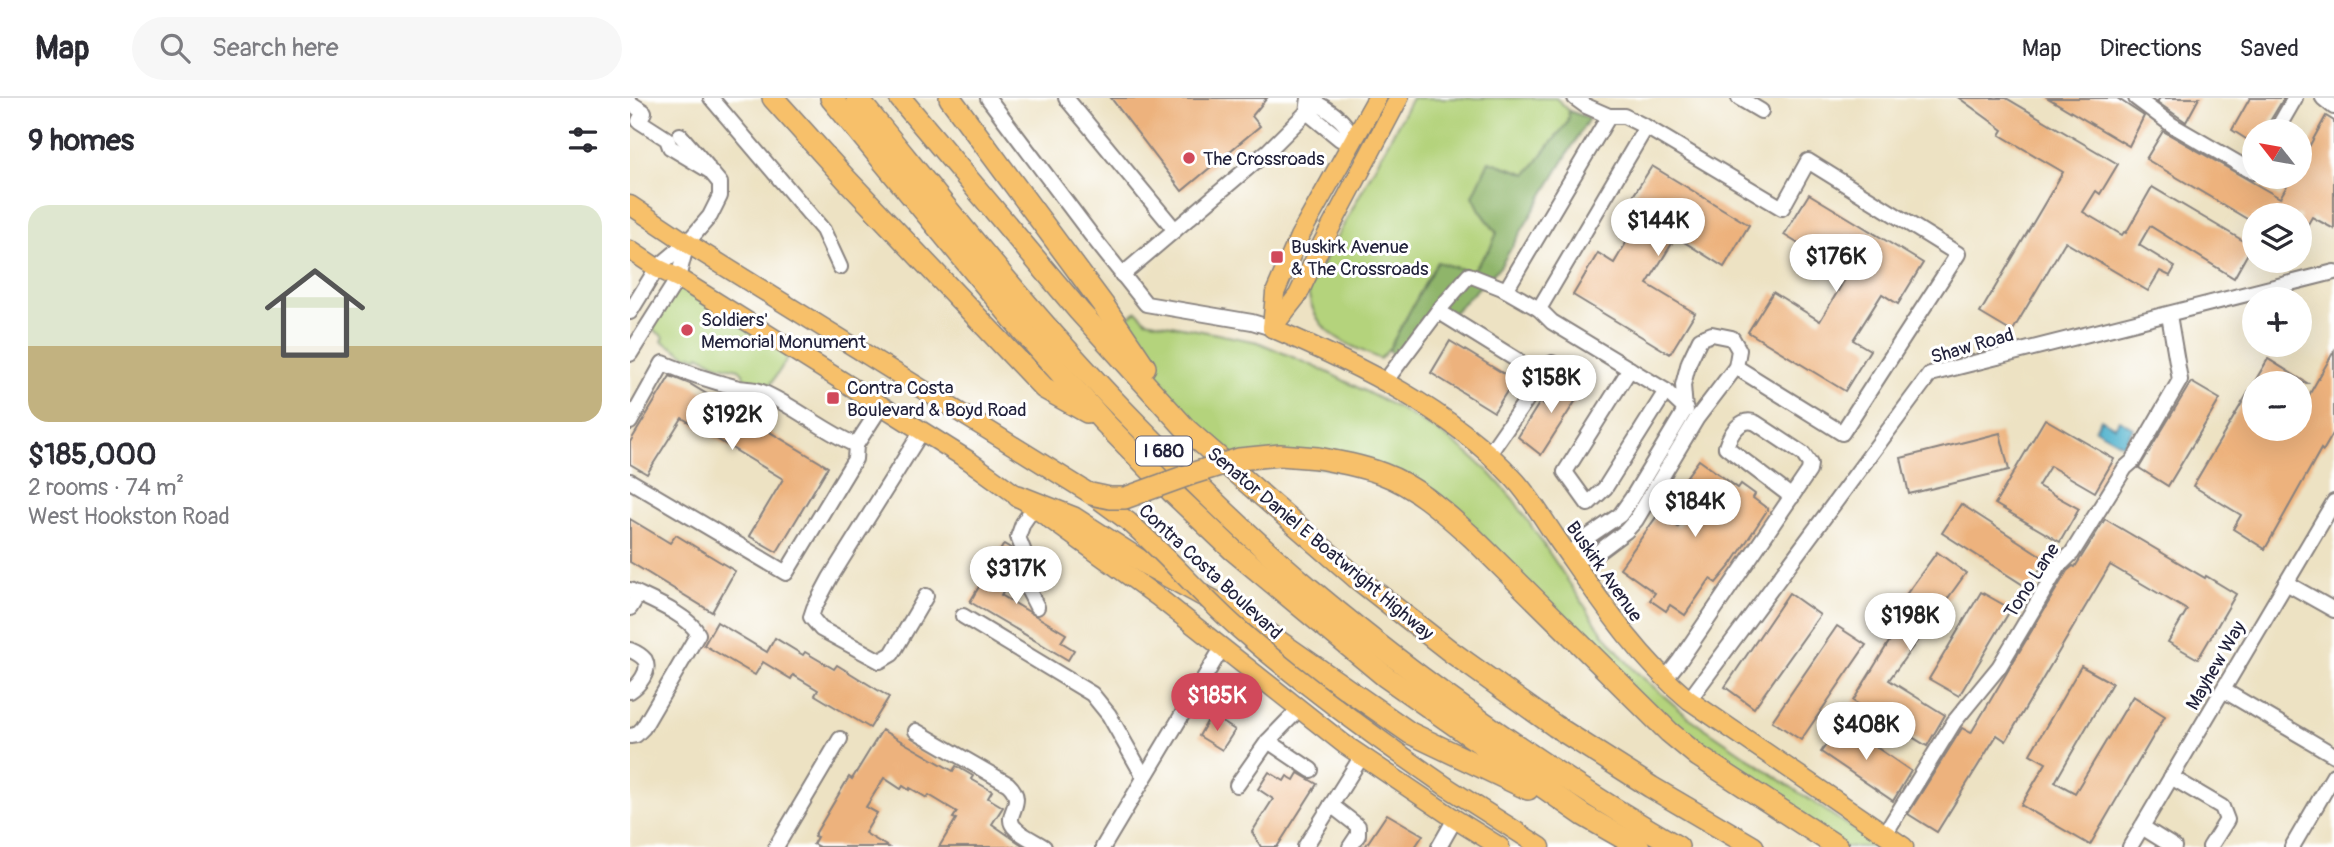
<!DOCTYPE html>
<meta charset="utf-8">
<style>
body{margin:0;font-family:Pangolin,sans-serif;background:#f7f7f7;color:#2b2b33;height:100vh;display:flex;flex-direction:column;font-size:26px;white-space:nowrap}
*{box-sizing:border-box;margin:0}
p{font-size:23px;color:#7c7c81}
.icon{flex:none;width:38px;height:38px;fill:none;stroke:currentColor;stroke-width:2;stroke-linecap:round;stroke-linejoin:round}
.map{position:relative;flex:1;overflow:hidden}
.side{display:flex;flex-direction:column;background:#fff;width:630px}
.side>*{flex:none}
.needle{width:46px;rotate:301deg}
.buttons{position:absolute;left:1612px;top:21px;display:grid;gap:14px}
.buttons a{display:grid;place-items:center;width:70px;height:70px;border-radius:50%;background:#fff;box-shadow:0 7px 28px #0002;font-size:35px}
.price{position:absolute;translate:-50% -60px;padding:0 16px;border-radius:24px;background:#fff;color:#222;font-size:23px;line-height:46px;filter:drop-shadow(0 2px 4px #0008)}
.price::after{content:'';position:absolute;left:50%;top:42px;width:21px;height:16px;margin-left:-10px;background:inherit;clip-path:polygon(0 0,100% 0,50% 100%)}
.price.active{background:#d1495b;color:#fff}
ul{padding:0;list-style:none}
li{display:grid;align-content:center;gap:14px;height:371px;padding:0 28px}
li span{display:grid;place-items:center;height:217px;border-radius:21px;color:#555}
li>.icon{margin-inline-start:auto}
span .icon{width:126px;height:126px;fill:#fffc;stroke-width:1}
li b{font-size:30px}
h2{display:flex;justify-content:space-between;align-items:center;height:84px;padding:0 28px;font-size:30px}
header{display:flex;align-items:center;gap:42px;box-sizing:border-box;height:98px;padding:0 35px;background:#fff;border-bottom:2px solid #e1e1e2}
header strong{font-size:33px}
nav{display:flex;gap:38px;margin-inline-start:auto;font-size:24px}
.search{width:490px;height:63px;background:#f7f7f7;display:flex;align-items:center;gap:18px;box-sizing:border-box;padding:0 24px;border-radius:38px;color:#7c7c81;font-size:26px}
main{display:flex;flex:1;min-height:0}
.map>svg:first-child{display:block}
.green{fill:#b4d37b;stroke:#6b7a5b;stroke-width:2}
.forest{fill:#8fb56b;stroke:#586c53;stroke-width:2}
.water{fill:#4db1cc;stroke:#386a84;stroke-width:2}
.building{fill:#edb27d}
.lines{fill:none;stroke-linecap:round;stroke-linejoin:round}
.minor-casing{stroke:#88827f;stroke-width:18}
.major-casing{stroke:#88827f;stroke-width:21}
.highway-casing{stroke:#88827f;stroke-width:24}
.minor{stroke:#fff;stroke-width:14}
.major{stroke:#f7c06b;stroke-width:18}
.highway{stroke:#f7c06b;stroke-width:21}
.major-bridge-casing{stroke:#88827f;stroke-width:21;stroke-linecap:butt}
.highway-bridge-casing{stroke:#88827f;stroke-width:24;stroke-linecap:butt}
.major-bridge{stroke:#f7c06b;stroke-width:18}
.highway-bridge{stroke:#f7c06b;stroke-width:21}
.poi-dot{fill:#d1495b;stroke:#fff;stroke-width:2.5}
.labels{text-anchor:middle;stroke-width:6;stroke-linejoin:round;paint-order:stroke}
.shield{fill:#fff;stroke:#646476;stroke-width:2}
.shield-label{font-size:18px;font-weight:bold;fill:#22223b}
.poi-label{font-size:19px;fill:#22223b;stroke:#fff;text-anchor:start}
.street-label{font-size:19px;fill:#22223b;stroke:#fff}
</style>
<header>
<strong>Map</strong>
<div class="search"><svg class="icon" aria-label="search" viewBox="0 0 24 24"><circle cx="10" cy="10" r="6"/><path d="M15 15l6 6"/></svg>Search here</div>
<nav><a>Map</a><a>Directions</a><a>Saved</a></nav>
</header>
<main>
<section class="side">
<h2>9 homes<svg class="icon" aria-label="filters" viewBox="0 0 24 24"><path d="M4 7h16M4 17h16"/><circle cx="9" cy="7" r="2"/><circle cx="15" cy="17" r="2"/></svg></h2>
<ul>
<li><span style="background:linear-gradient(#dfe7d0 65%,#c2b280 0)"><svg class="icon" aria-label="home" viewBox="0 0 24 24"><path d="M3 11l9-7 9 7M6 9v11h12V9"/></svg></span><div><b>$185,000</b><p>2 rooms · 74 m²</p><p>West Hookston Road</p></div></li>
</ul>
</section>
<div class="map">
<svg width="1704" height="749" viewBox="0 0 1704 749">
<rect width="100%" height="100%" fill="#fff"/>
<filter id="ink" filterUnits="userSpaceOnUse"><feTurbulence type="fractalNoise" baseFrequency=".0143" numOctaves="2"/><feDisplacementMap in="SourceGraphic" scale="14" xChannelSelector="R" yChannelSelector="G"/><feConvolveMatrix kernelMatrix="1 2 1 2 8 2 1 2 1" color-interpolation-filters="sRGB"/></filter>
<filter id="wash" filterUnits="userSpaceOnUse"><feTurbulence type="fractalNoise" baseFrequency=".00686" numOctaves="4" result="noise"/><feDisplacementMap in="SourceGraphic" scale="28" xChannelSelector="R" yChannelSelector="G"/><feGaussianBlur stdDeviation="1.57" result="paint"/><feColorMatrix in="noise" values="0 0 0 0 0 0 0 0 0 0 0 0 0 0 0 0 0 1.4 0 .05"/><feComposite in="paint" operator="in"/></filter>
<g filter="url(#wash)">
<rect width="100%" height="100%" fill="#ede2c3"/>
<g class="green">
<path d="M 782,0 L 926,0 L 939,13 L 937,25 L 897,76 L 859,63 L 850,112 L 867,136 L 860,151 L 841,174 L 807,164 L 759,251 L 750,261 C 714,244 685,237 678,193 Z"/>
<polygon points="48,180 163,252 140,287 114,281 113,275 109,271 86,266 69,257 67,260 61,257 59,259 32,243 34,239 18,228"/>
<polygon points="507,213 516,222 628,244 697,274 770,311 809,334 839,356 860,375 884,402 972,534 1003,571 1057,618 1249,749 1208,749 1068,658 843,440 755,377 609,361 557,332 487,227"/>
</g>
<polygon class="forest" points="939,13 959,20 870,169 818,220 808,213 768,266 759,251 807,164 841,174 860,151 867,135 850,112 843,98 859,63 897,76 937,25"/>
<polygon class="water" points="1471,321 1485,329 1489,322 1503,330 1493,347 1465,331"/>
<g id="blocks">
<g class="building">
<polygon points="481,0 637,0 622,18 630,28 552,93"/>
<polygon points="1329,0 1376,0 1488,66 1470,96 1466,93 1453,114 1492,137 1494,134 1496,135 1522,89 1622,148 1604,180 1520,128 1509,147 1545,169 1540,178 1530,173 1518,193 1435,144 1382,234 1350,215 1433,74 1370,37 1373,32"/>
<polygon points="1418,0 1487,0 1514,18 1499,48"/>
<polygon points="1530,0 1569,0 1556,24 1527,4"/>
<polygon points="1620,0 1654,0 1634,33 1624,33 1624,46 1602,32"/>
<polygon points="1696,18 1704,23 1704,131 1682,119 1670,140 1670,117 1624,117 1624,125 1516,61 1533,33 1650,100 1662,79 1670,79 1670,65"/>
<polygon points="1022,68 1119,127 1094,169 1046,139 1017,186 1065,215 1040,256 943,197 968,155 984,165 1012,118 996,109"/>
<polygon points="1179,96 1293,165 1268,206 1252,196 1223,242 1240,252 1215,293 1118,234 1143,194 1190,223 1218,176 1154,137"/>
<polygon points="820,243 884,282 864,314 801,275"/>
<polygon points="1704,253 1704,334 1693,353 1691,351 1635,451 1603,431 1611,417 1563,388 1638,261 1677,285 1624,285 1624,331 1670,331 1670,313"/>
<polygon points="936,276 955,288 911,357 888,339 910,304 916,307"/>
<polygon points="40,278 60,286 198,369 147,454 119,438 153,381 52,320 17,376 0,366 0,344"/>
<polygon points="1561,284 1590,301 1538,388 1509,370"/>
<polygon points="1415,321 1484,361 1465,394 1420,368 1408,388 1449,411 1430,444 1365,406"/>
<polygon points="1370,335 1379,372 1279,396 1271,360"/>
<polygon points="1069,362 1108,390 1111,386 1125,396 1123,400 1138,411 1101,467 1086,485 1080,481 1055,517 1040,507 1036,513 1020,502 1025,495 990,470 1029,415 1048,429 1060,411 1042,398"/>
<polygon points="1331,406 1416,461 1398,490 1312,435"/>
<polygon points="0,421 40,445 46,437 105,473 82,514 0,464"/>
<polygon points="1475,421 1575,480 1576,478 1606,496 1568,561 1538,544 1557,512 1480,467 1376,643 1367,637 1307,734 1278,716 1332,630 1341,635 1437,473 1443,468 1445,469"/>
<polygon points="374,446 382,451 386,459 380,470 381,479 371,497 436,536 431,544 444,552 438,562 340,504"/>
<polygon points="1307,454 1336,475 1259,582 1315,617 1297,648 1223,603 1265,534 1254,527"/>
<polygon points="1351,494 1381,511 1329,598 1299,581"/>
<polygon points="1159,495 1190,517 1124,610 1095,589"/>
<polygon points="87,524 137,554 145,540 173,557 175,554 204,571 207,567 259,599 240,630 185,597 188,592 163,577 161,581 133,564 125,577 74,547"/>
<polygon points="1207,528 1236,547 1171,642 1142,623"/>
<polygon points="1451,568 1482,585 1425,684 1445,695 1503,598 1535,618 1460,747 1391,707 1416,665 1400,656"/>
<polygon points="581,617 605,632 592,652 569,638"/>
<polygon points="1211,625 1281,673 1263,703 1191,654"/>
<polygon points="252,632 323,673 326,668 343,678 341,681 362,693 358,700 373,709 362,726 395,749 309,749 326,721 323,720 327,714 299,697 297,700 280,690 279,692 273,688 271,691 254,680 236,709 247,715 235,735 258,749 189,749 183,746 187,739 184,738 219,679 222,681"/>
<polygon points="639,674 654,683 657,678 664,682 668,675 687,686 647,749 631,749 622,734 643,701 628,691"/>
<polygon points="757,716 793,737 785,749 735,749"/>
</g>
</g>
</g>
<g filter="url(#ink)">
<use href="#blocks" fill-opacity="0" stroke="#88827f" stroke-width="2"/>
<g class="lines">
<g class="minor-casing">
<g id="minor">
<polyline points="81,0 193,132 210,169"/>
<polyline points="358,0 462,138 516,206 622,224 642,230"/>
<polyline points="436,0 545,132"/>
<polyline points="945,0 956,8 979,18 994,18 1016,29 1152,110 1178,63 1328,156 1212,335 1106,269"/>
<polyline points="1109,0 1131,13"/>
<polyline points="1506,0 1542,27 1623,74 1624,72"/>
<polyline points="1693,0 1704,9"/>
<polyline points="0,5 14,14 9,23 37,41 40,49 80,73 90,85 90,98 80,118 57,145 27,170 0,214"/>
<path d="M 677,14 L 710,41 L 723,40 C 715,21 698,11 679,1"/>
<polyline points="1016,29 909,211 922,224 1036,293 1056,312"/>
<polyline points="1646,33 1665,0"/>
<polyline points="50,37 77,68"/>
<polyline points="492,177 639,52 677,14 679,0"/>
<polyline points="876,192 979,18"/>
<polyline points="808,213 887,262"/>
<polygon points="1082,236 1102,240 1109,252 1106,269 1067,320 1006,422 996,433 964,457 940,460 952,443 990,417 1002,400 1055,312 1053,287 1059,264 1070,241"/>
<polyline points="0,256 48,180 57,145"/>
<polyline points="1000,271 935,374 958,406 975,390 1036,293"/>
<polyline points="754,285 808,213 839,177 872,190 909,211"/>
<path d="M 0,324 L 33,265 C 57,275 81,283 105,289 C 114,292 124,290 132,294 C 165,308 193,333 226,347"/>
<polyline points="292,333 200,480 184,510 181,519 191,531 250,563 262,556 296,498"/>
<polyline points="859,356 922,265"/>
<polyline points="0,383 156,475 225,361 226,347 252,307"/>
<polyline points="404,409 393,425 388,439 396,459 389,474 407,509"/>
<polyline points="1656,485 1704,512"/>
<path d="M 0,492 C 20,502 59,517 68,536 L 13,630 L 6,637 L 0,638"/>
<polyline points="0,510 8,497"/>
<polyline points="333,518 462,596 479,617 514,679"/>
<path d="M 0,552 C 5,554 12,558 15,562 C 21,573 8,588 0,593"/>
<path d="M 1035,581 L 1050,562 L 1179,373 L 1180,366 L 1173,356 L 1126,325 C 1111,318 1100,336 1096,349 L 1162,399"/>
<polyline points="1593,592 1704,657"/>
<polyline points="1059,602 1300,276 1704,174"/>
<path d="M 286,633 L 378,686 C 399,706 370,717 386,731 C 393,738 405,743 414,749"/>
<polyline points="638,643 681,672"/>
<polyline points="1541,679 1592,709 1597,722 1580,749"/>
<polyline points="607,687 638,643 669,611"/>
<polyline points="701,707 728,728 728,737 720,749"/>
<polyline points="1512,729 1544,749"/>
<polyline points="1255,736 1324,624 1369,569 1429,468 1442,455 1495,370 1503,363 1550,282 1539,217"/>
<polyline points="146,749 210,641"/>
<polyline points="473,749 592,550"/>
<polyline points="675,749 732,658"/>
<polyline points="809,749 825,721"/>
<polyline points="1500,749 1704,404"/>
<polyline points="1662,749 1704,677"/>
</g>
</g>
<g class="major-casing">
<g id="major">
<polyline points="0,107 57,145 461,396 499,424"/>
<polyline points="0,152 27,170 48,180 338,362 528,499 714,646 825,721 870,749"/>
<path d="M 642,230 C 728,267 820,311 884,381 C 900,398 912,419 925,438 C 966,496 1004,556 1059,602 L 1274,749"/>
<polyline points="642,230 668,197 692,146 769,0"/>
<polyline points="642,230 645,195 669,139 747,0"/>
<polyline points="817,689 911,749"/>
</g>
</g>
<g class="highway-casing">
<g id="highway">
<polyline points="143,0 216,81 414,290 457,314"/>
<polyline points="201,0 394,234 473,323 541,393 603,452 756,579 953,717 1009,749"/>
<path d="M 227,0 C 314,106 398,214 493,312 C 553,374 615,436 680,491 C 795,588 919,674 1048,749"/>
<polyline points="270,0 449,213 557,332 728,481 820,553 925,628 1021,689 1123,749"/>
<polyline points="320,0 474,208 515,269"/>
<path d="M 688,360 C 710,364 732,368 753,376 C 788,389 816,416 843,440 L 1039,634 L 1068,658 L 1208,749"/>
<polyline points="388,398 444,420 514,465 618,522 780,635 898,691"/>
</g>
</g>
<use href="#minor" class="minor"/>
<use href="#major" class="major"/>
<use href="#highway" class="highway"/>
<g class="major-bridge-casing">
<path id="major-bridge" d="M 499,424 C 538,458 571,498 610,532 C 675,589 746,640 817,689"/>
</g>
<g class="highway-bridge-casing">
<polyline id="highway-bridge" points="461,396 480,400 495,400 564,375 609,361 650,357 688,360"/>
</g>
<use href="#major-bridge" class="major-bridge"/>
<use href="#highway-bridge" class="highway-bridge"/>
</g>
</g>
<g class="poi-dot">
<circle cx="559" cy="60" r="7"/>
<rect x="640" y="152" width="14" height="14" rx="3.5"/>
<circle cx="57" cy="232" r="7"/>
<rect x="196" y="293" width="14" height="14" rx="3.5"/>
</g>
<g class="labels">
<rect class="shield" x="506" y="338.5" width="56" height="29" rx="5"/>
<g class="shield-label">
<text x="534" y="359">I 680</text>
</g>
<g class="poi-label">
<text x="573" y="67">The Crossroads</text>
<text x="661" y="155">Buskirk Avenue<tspan x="661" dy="22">&amp; The Crossroads</tspan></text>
<text x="71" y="228">Soldiers'<tspan x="71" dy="22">Memorial Monument</tspan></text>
<text x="217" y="296">Contra Costa<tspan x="217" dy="22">Boulevard &amp; Boyd Road</tspan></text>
</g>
<g class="street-label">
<text transform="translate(1342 247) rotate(-16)" y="7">Shaw Road</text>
<text transform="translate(691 445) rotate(40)" y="7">Senator Daniel E Boatwright Highway</text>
<text transform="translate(581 473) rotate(43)" y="7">Contra Costa Boulevard</text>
<text transform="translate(975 473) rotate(55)" y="7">Buskirk Avenue</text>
<text transform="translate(1401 482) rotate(-57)" y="7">Tono Lane</text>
<text transform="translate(1585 567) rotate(-60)" y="7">Mayhew Way</text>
</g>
</g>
</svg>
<div class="buttons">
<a><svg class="needle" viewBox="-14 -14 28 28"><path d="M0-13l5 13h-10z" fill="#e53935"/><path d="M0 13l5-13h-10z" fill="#7c7c81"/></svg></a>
<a><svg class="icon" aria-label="layers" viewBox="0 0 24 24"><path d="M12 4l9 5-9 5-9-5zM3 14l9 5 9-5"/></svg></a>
<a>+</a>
<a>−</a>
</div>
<b class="price" style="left:1028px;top:160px">$144K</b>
<b class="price" style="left:1206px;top:196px">$176K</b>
<b class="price" style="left:921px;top:317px">$158K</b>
<b class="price" style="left:102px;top:354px">$192K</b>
<b class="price" style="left:1065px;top:441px">$184K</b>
<b class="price" style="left:386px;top:508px">$317K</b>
<b class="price" style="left:1280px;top:555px">$198K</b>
<b class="price active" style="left:587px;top:635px">$185K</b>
<b class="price" style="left:1236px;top:664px">$408K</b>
</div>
</main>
